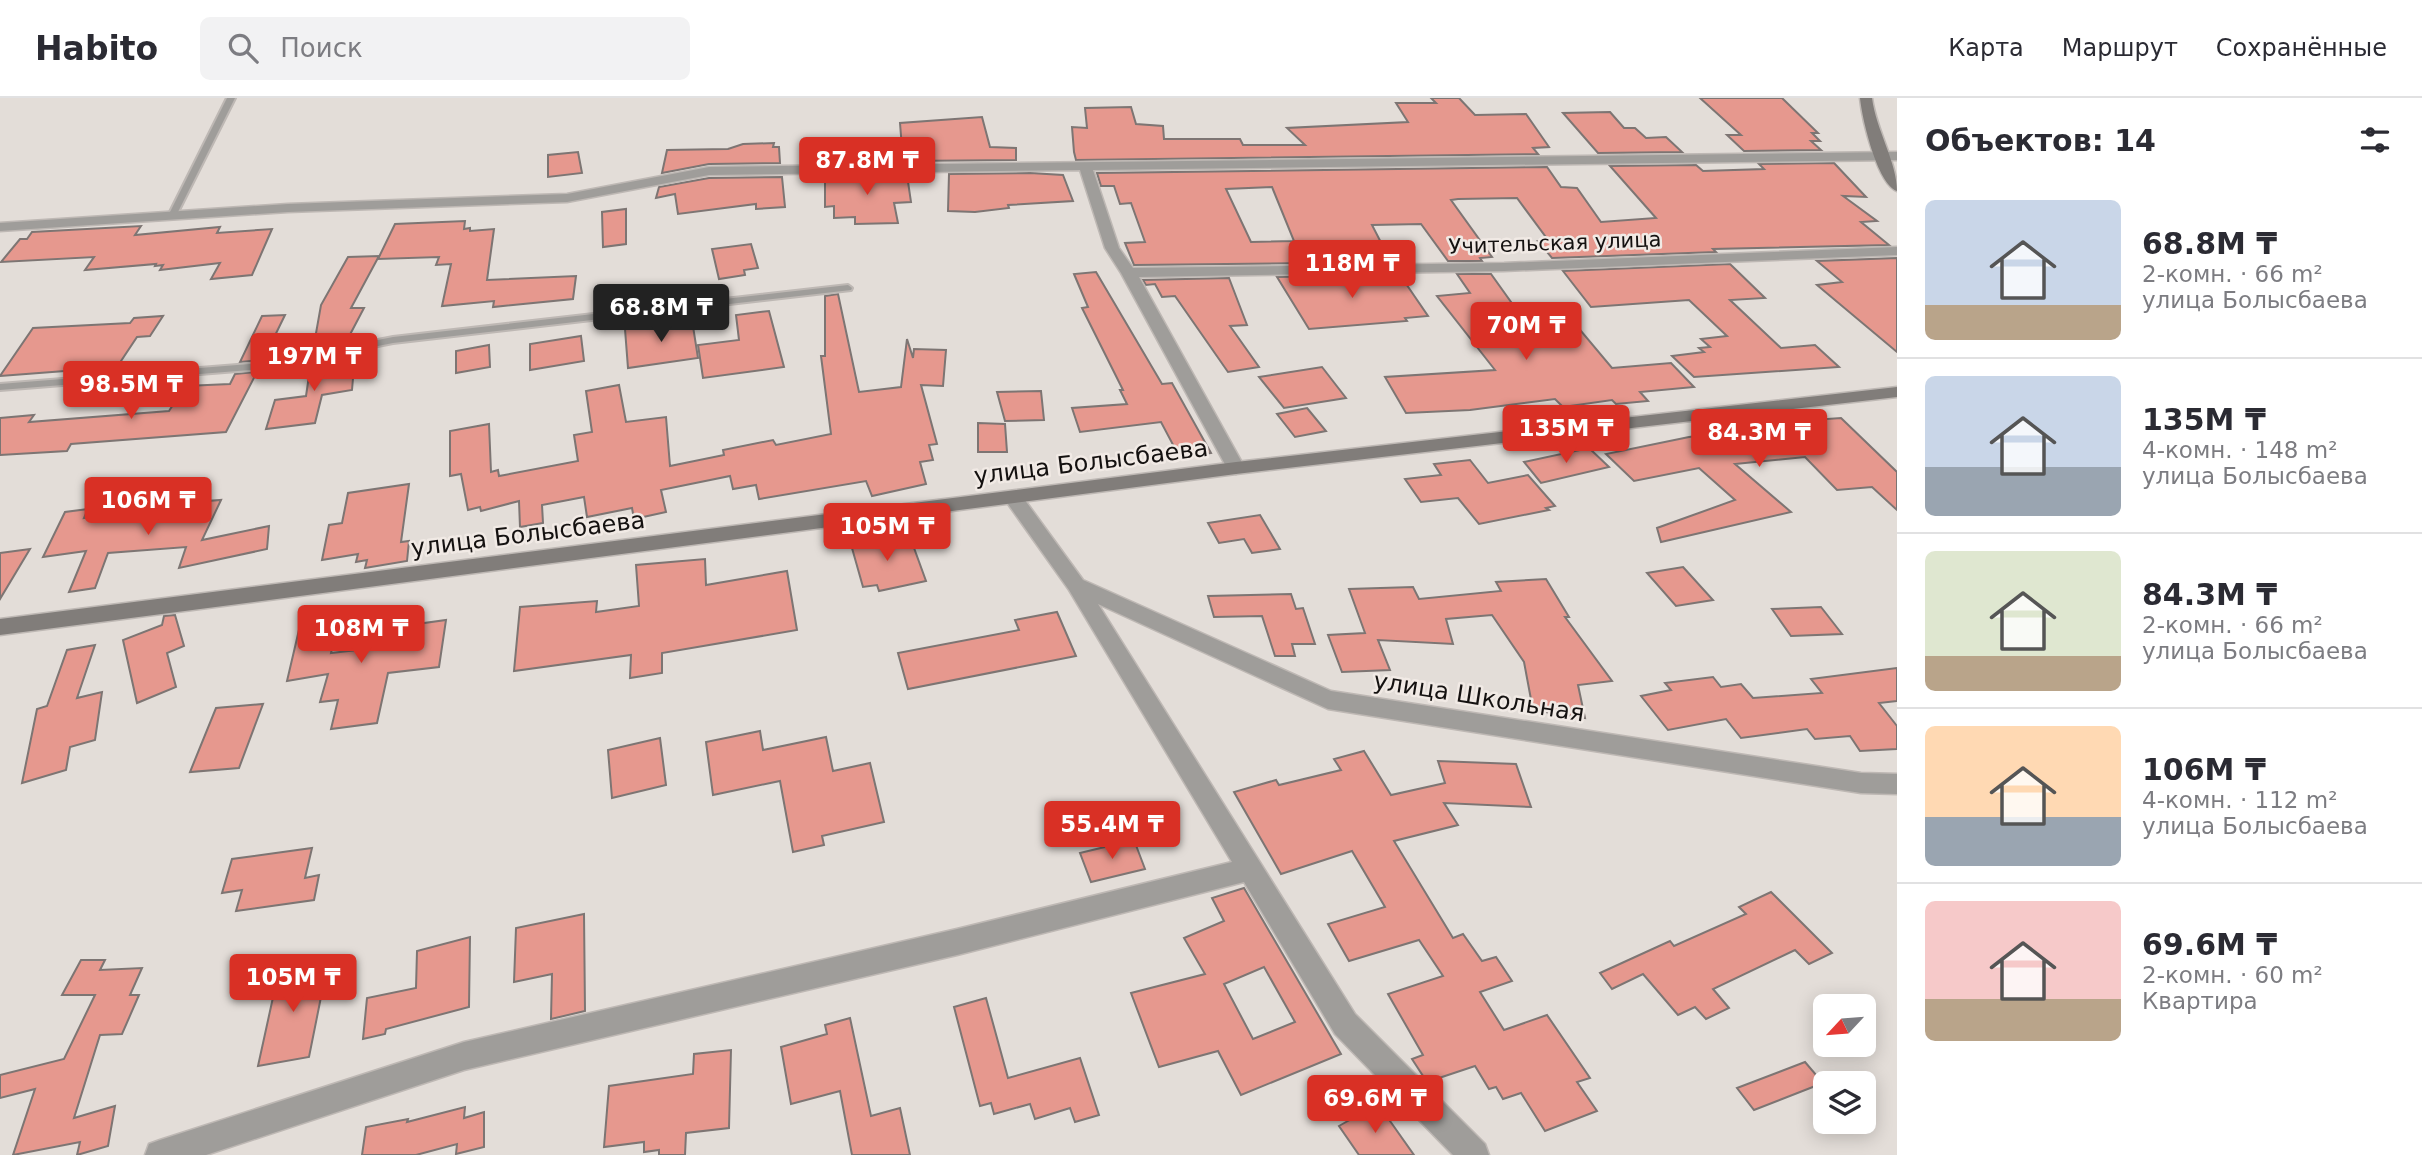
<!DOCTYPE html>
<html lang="ru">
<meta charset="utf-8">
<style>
body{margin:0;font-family:"DejaVu Sans",sans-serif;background:#f2f2f3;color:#2b2b33;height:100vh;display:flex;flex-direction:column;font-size:26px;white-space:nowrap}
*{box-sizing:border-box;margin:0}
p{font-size:23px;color:#7c7c81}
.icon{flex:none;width:38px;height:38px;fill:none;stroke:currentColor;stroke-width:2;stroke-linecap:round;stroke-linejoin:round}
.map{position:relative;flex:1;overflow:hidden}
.drawer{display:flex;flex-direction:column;background:#fff;width:525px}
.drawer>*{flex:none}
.needle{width:46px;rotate:244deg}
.controls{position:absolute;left:1813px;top:896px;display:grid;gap:14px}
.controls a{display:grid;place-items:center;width:63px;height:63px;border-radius:10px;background:#fff;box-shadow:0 4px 18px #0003;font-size:35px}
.price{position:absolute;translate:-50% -60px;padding:0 16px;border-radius:7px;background:#d93025;color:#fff;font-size:23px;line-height:46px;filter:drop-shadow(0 2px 4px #0008)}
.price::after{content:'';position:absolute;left:50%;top:42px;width:21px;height:16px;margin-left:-10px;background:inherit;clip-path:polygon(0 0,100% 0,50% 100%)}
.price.active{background:#222;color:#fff}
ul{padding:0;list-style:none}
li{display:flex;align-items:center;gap:21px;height:175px;padding:0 28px}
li+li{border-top:2px solid #e1e1e2}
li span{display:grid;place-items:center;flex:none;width:196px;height:140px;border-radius:10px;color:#555}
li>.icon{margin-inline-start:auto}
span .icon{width:84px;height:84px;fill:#fffc;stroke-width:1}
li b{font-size:30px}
h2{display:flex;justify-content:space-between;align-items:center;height:84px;padding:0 28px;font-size:30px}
header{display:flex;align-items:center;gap:42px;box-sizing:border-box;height:98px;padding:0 35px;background:#fff;border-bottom:2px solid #e1e1e2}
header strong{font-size:33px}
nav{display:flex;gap:38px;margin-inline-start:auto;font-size:24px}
.search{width:490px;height:63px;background:#f2f2f3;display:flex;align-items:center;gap:18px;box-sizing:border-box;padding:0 24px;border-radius:10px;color:#7c7c81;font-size:26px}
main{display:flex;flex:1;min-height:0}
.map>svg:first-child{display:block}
.building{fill:#e6988e;stroke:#7d7573;stroke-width:2;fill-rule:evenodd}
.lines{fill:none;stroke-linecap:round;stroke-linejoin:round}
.lane-casing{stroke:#beb8b4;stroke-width:4}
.street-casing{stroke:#beb8b4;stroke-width:3}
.secondary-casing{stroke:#beb8b4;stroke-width:3}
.lane{fill:#9f9d9a;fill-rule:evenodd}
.street{fill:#9f9d9a;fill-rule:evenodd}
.secondary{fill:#817d7a;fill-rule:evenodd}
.labels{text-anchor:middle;stroke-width:5;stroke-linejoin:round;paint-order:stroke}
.far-street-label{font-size:21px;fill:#141110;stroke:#f1eae5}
.street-label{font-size:24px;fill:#141110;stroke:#f1eae5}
</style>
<header>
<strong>Habito</strong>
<div class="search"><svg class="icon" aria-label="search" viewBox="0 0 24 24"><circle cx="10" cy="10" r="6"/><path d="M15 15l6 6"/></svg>Поиск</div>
<nav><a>Карта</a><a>Маршрут</a><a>Сохранённые</a></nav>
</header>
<main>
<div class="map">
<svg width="1897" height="1057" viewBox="0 0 1897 1057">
<rect width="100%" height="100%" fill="#e3ddd8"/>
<g class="building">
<polygon points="1431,0 1459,0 1475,17 1526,16 1549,49 1533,50 1538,56 1076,62 1074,54 1072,29 1087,30 1085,10 1131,9 1136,26 1163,28 1164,41 1240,41 1243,47 1305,47 1287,30 1408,24 1396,5 1436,5"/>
<polygon points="1700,0 1782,0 1818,35 1812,35 1820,43 1811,43 1821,52 1744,53 1727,37 1741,37"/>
<polygon points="1610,14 1624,30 1635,30 1646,40 1666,39 1682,54 1598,55 1563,15"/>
<polygon points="982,19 990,49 1016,50 1016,62 903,63 900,25"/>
<polygon points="774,45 773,49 779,49 780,65 709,66 662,75 667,52 728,51 743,46"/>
<polygon points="850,47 852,65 825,65 825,48"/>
<polygon points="578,54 582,75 548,79 548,57"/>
<path d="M 1834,65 L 1866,99 L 1843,98 L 1877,123 L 1861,124 L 1889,147 L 1713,151 L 1716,154 L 1552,160 L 1538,143 L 1548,142 L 1517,100 L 1458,101 L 1451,102 L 1492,159 L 1480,160 L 1482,163 L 1448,163 L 1421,126 L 1372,127 L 1391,164 L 1134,167 L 1125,145 L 1145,144 L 1131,105 L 1120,106 L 1114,88 L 1101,88 L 1097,75 L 1547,69 L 1561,89 L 1577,90 L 1601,124 L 1656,120 L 1610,68 L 1696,67 L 1703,73 L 1764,71 L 1759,66 ZM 1272,89 L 1294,143 L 1251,144 L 1226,91 Z"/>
<polygon points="1030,75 1063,77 1073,103 1008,107 1009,110 975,114 948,113 949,76"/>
<polygon points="907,77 911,104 894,105 898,125 855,126 855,119 834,120 834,108 825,109 825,78"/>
<polygon points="782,79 785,109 756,111 756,106 678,116 675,96 656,100 659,89 709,80"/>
<polygon points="626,111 626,146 603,149 602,114"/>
<polygon points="465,123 464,131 470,130 470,133 494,131 487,182 576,178 573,201 493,209 494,203 442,208 451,166 436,167 439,159 378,161 395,126"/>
<polygon points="141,128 135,137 220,129 217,135 272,131 252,177 211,181 220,165 160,172 163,167 155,168 156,166 85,172 94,159 1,164 20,141 27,141 32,134"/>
<polygon points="751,146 758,170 744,172 745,177 719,181 712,151"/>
<polygon points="379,158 351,210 364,210 345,246 313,252 321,207 348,159"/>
<polygon points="1897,160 1897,254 1817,187 1842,184 1817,163"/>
<polygon points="1730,166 1765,200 1730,202 1781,250 1815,247 1839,269 1694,279 1672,258 1704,254 1699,250 1710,249 1701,241 1727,238 1689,202 1591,209 1563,173"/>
<polygon points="1096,174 1162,286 1172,285 1211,355 1180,360 1161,324 1080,334 1072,310 1127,306 1120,292 1123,292 1082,210 1088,209 1074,176"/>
<polygon points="1457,176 1491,176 1526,225 1571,221 1612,270 1671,265 1694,289 1640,294 1648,303 1616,306 1612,302 1563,309 1555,301 1470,312 1406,315 1385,279 1495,272 1437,198 1470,195"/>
<polygon points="1400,177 1428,218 1405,220 1407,223 1309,231 1277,179"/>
<polygon points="1229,180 1247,227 1230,228 1259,269 1228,274 1175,198 1162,199 1155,186 1146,187 1143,182"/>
<polygon points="838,196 859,294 901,289 907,241 913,260 914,251 946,252 943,288 921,287 937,346 929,347 933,362 920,364 926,386 872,398 866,383 759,401 756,387 733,391 730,378 661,392 666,414 634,421 632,410 587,419 584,399 542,407 543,425 520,429 519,403 481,413 480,409 468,412 461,376 450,378 450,333 489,326 491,374 498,372 499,378 578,363 574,337 592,334 586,293 619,287 626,324 666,319 670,368 724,357 723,352 773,342 776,347 831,336 821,258 825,258 825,198"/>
<polygon points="769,213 784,269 703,280 698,247 739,242 736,217"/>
<polygon points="285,217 263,262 240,264 262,218"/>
<polygon points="163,218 150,238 137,239 117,269 0,278 33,230 130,225 134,220"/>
<polygon points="692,222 698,260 628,270 625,231"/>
<polygon points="581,238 584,263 530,272 530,246"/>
<polygon points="489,247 490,269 456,275 456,253"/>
<polygon points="355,257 352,292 322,297 315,325 266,331 275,302 306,298 311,264"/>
<polygon points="1322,269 1346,300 1284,310 1259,279"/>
<polygon points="257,274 226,334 71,346 67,353 0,357 0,320 34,317 29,324 169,313 185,288 230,286 235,276"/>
<polygon points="1041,293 1044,322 1005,323 997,294"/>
<polygon points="1307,310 1326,333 1295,339 1277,316"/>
<polygon points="1841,320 1897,374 1897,412 1872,389 1837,392 1805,359 1735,366 1791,414 1661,444 1657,430 1735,402 1699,370 1634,383 1606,356 1689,339 1758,331 1764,337 1821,332 1812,322"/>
<polygon points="978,325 1005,326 1007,354 978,354"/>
<polygon points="1589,350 1609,369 1541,385 1524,364"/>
<polygon points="1470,362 1488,385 1528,377 1555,408 1546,410 1549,412 1479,426 1458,400 1421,404 1405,381 1441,377 1434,366"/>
<polygon points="409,386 401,444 409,443 407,463 365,470 367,462 356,464 358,456 322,462 329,427 342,425 348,395"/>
<polygon points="221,402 202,442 269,428 267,451 179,470 186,449 108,455 95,490 69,494 86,453 43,459 65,414 88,411 84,420 139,413 142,408"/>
<polygon points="1260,417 1280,451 1252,455 1244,441 1219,445 1208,425"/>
<polygon points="869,439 872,447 910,439 926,483 879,493 877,487 863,489 850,443"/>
<polygon points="30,451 0,501 0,455"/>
<polygon points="705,461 706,487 787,473 797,532 662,555 662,575 630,580 631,557 514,573 520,509 597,503 596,514 639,508 636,467"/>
<polygon points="1683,469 1713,502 1676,508 1647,475"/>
<polygon points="1546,481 1569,519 1565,519 1612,583 1578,587 1585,620 1533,612 1524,564 1492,517 1446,521 1453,546 1378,542 1390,572 1342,574 1328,537 1365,535 1349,491 1413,489 1419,501 1501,493 1496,484"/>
<polygon points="1291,496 1296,511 1303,510 1315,546 1292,546 1295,558 1275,558 1262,518 1214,519 1208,498"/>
<polygon points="1821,509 1842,536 1791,538 1772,511"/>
<polygon points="340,513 331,555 399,547 403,528 446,522 439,569 388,575 377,625 331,631 338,602 320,604 328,576 287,583 302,519"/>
<polygon points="1057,514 1076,558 908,591 898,555 1019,532 1015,522"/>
<polygon points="175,517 184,548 167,555 176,589 137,605 123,542 162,527 164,518"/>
<polygon points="95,547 77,600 102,594 95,642 70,649 66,672 22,685 37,611 47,608 67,552"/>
<polygon points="1897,570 1897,603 1879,605 1897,628 1897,651 1860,653 1850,638 1815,641 1807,631 1741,640 1726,621 1668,632 1641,598 1671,592 1665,585 1713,579 1721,589 1741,586 1753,600 1822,595 1811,581"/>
<polygon points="263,606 239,670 190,674 216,610"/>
<polygon points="760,633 763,652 826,639 833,673 870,665 884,724 822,738 824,747 793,754 780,683 713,697 706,644"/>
<polygon points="660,640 666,687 612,700 608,652"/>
<polygon points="1364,653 1391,697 1445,685 1438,663 1516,666 1531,709 1444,705 1458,727 1394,743 1453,840 1463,836 1482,863 1496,859 1512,883 1480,894 1504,932 1547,917 1590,980 1577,984 1597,1013 1545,1033 1521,995 1503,1001 1496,989 1489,991 1475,968 1427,984 1412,961 1423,957 1388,896 1443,878 1419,842 1349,863 1328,826 1385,809 1352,753 1281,776 1234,694 1276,682 1279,687 1341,672 1334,661"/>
<polygon points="1134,742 1145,771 1091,784 1080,755"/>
<polygon points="312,750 305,780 319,777 314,802 236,813 242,792 222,795 232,761"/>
<path d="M 1244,790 L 1341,956 L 1241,997 L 1218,953 L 1159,969 L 1131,895 L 1205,876 L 1184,840 L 1224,823 L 1212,800 ZM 1264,869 L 1295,924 L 1253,941 L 1224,886 Z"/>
<polygon points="1771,794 1832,855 1809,866 1795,852 1713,891 1729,910 1706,921 1695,909 1678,917 1643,876 1612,891 1600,875 1670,843 1674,848 1746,816 1739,809"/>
<polygon points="584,816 585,913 551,921 552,876 514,884 516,830"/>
<polygon points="470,839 469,909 386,931 385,936 363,941 367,900 416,890 417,853"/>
<polygon points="81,862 105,862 100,872 142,870 130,897 139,897 122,936 100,937 74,1020 115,1008 108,1048 77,1057 80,1044 13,1057 35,991 0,1000 0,977 64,961 95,897 62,897"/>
<polygon points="328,864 309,959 258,968 279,872"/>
<polygon points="986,900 1008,980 1080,960 1099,1017 1075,1024 1070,1010 1035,1021 1030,1006 994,1016 991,1005 980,1008 954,909"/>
<polygon points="850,920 871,1018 900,1010 910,1057 852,1057 840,993 791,1006 781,949 827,936 825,927"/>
<polygon points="731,952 729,1030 686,1035 685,1057 659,1057 659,1052 644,1054 644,1044 604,1049 609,988 693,976 694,956"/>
<polygon points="1805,964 1823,985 1754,1012 1737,990"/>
<polygon points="1378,1006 1414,1057 1359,1057 1339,1028"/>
<polygon points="465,1009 464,1020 484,1014 484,1049 456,1056 457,1046 416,1057 362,1057 366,1029 408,1021 407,1024"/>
</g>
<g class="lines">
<g class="lane-casing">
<g id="lane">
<polygon points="227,0 235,0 177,116 170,118 169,116"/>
<polygon points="848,187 852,190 851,192 393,245 262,271 0,292 0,286 262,265 393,239"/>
</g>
</g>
<g class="street-casing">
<g id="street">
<polygon points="1897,54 1897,62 1093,72 1119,150 1133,170 1504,165 1897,149 1897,157 1504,173 1139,179 1245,370 1236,376 1227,370 1121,175 1105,150 1080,72 709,77 567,104 288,114 0,133 0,125 288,106 567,96 709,69"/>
<polygon points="1012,393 1019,394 1083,482 1331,593 1861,675 1897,676 1897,696 1861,695 1328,611 1098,506 1355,916 1485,1046 1489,1057 1453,1057 1335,936 1244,784 957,857 464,972 206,1057 145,1057 149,1046 160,1042 464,944 957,831 1232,764 1069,492 1003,399"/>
</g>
</g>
<g class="secondary-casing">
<g id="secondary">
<path d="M 1860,0 L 1872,0 C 1876,32 1897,64 1897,93 C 1877,86 1862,20 1860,0 Z"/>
<polygon points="1897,289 1897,299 1236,376 0,537 0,521 1236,364"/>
</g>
</g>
<use href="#lane" class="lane"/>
<use href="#street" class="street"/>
<use href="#secondary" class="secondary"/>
</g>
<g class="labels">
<g class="far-street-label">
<text transform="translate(1555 145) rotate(-2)" y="7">Учительская улица</text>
</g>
<g class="street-label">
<text transform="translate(1091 364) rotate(-7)" y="8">улица Болысбаева</text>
<text transform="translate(528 436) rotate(-7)" y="8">улица Болысбаева</text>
<text transform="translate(1479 599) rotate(9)" y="8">улица Школьная</text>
</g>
</g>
</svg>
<div class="controls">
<a><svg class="needle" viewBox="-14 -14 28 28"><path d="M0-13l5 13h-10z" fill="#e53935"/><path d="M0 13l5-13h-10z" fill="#7c7c81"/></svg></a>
<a><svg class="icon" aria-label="layers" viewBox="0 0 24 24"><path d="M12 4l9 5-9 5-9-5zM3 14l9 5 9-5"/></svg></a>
</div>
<b class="price" style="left:867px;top:99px">87.8M ₸</b>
<b class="price" style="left:1352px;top:202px">118M ₸</b>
<b class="price active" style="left:661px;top:246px">68.8M ₸</b>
<b class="price" style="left:1526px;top:264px">70M ₸</b>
<b class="price" style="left:314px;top:295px">197M ₸</b>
<b class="price" style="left:131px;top:323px">98.5M ₸</b>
<b class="price" style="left:1566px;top:367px">135M ₸</b>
<b class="price" style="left:1759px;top:371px">84.3M ₸</b>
<b class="price" style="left:148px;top:439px">106M ₸</b>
<b class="price" style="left:887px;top:465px">105M ₸</b>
<b class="price" style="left:361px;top:567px">108M ₸</b>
<b class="price" style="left:1112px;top:763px">55.4M ₸</b>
<b class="price" style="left:293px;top:916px">105M ₸</b>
<b class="price" style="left:1375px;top:1037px">69.6M ₸</b>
</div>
<section class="drawer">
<h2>Объектов: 14<svg class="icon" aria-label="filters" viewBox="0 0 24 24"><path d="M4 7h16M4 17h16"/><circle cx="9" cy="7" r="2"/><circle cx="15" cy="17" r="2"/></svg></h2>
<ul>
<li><span style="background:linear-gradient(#c9d6e8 75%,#b9a48a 0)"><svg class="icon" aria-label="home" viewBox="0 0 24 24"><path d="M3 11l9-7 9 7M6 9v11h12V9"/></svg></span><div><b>68.8M ₸</b><p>2-комн. · 66 m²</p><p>улица Болысбаева</p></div></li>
<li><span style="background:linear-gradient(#c9d6e8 65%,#9aa5b1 0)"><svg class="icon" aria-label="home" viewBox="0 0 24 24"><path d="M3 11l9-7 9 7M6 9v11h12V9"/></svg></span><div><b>135M ₸</b><p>4-комн. · 148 m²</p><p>улица Болысбаева</p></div></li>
<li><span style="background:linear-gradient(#dfe7d0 75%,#b9a48a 0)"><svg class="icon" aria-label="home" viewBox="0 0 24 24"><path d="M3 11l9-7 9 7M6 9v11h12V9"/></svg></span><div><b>84.3M ₸</b><p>2-комн. · 66 m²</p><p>улица Болысбаева</p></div></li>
<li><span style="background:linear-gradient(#ffd9b3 65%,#9aa5b1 0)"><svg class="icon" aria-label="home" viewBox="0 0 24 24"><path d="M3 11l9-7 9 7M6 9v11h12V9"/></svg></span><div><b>106M ₸</b><p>4-комн. · 112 m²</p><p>улица Болысбаева</p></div></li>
<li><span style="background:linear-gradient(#f6c9c9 70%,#b9a48a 0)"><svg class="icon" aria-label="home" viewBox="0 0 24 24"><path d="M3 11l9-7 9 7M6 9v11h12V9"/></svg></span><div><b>69.6M ₸</b><p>2-комн. · 60 m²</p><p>Квартира</p></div></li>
</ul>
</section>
</main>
